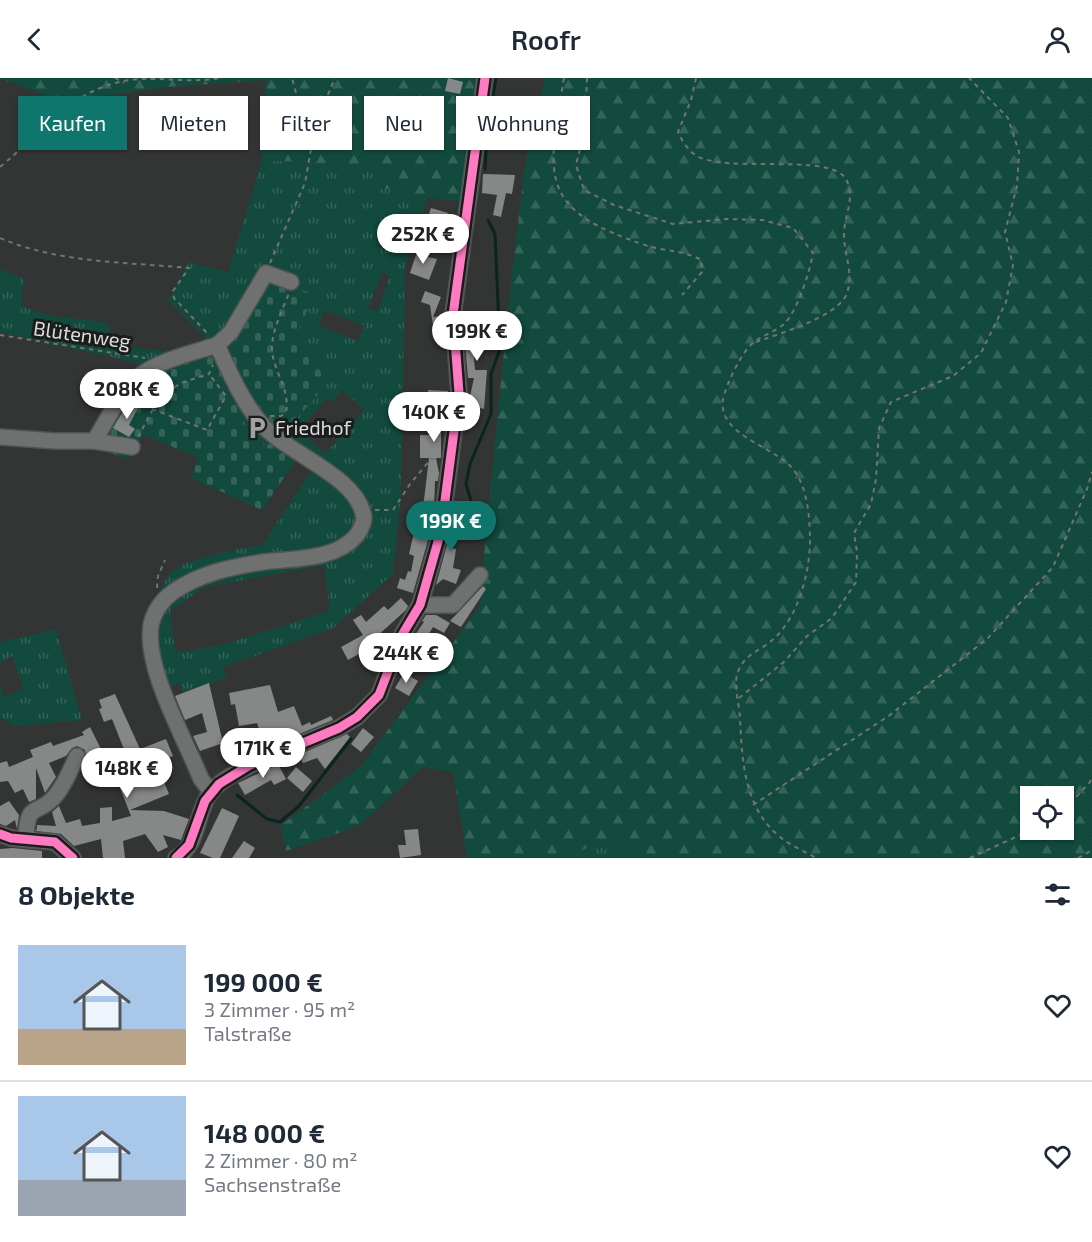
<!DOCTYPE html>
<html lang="de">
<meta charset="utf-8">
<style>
body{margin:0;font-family:"Exo 2",sans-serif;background:#f2f2f3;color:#1f2937;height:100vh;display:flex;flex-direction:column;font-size:22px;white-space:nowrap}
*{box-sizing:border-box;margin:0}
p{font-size:20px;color:#747a83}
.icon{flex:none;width:33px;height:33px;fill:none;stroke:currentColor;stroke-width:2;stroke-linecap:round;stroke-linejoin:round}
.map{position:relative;height:780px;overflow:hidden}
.panel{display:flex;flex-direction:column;background:#fff;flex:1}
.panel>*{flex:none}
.banner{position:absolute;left:18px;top:18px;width:600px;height:54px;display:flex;gap:12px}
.tools{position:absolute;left:1020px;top:708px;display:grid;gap:12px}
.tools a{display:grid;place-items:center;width:54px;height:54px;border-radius:0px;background:#fff;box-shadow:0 2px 4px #0004;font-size:30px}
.price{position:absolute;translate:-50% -51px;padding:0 14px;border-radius:21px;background:#fff;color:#222;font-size:20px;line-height:39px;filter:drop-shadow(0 2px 3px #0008)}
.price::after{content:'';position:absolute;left:50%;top:36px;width:18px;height:14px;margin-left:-9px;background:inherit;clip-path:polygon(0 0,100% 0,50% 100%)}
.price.on{background:#0f766e;color:#fff}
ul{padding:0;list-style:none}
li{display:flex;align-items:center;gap:18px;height:150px;padding:0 18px}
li+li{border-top:2px solid #e0e1e3}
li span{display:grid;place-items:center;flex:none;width:168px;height:120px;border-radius:0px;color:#555}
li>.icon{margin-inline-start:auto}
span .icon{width:72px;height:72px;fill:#fffc;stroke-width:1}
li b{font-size:26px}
h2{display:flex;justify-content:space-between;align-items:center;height:72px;padding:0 18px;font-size:26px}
.chip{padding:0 21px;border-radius:0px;background:#fff;box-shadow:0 2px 4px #0004;font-size:21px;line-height:54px}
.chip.on{background:#0f766e;color:#fff}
header{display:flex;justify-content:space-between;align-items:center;height:78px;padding:0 18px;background:#fff;font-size:27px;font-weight:600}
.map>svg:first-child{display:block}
.grass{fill:url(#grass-tufts);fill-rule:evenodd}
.forest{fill:url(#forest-firs);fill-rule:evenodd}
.cemetery{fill:url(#cemetery-stones)}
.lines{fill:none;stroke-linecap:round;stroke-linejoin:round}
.stream{stroke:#09251e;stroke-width:3}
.building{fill:#868887}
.minor-casing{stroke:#515352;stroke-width:18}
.path{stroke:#727373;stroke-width:2;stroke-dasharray:4.5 4.5;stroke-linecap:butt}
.minor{stroke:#6f7170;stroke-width:15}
.bus-1-casing{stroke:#1b1d1d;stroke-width:14}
.bus-1{stroke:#fe7ac1;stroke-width:9}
.labels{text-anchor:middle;stroke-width:6;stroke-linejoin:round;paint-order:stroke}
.street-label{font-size:20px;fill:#dbdddc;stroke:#1b1d1d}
.poi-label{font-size:20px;fill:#dbdddc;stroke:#1b1d1d;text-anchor:start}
</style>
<header><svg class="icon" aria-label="back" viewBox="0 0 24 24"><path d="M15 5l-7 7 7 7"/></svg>Roofr<svg class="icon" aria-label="person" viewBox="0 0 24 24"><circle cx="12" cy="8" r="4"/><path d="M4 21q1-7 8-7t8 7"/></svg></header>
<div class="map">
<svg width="1092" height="780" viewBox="0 0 1092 780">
<defs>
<pattern id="grass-tufts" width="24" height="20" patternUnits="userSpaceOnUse" patternTransform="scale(1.5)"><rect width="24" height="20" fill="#124a3e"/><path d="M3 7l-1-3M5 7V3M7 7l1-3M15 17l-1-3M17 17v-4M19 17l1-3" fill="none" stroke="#346459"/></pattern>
<pattern id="forest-firs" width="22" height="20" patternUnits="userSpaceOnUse" patternTransform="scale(1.5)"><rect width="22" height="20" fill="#124a3e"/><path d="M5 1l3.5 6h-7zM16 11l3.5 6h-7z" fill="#346459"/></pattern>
<pattern id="cemetery-stones" width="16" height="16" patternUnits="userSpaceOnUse" patternTransform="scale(1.5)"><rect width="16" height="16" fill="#124a3e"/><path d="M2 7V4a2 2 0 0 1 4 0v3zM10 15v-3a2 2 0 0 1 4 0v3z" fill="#346459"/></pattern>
</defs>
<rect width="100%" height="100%" fill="#333534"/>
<g class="grass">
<path d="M 262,82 L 377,88 L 378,109 L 427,120 L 405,189 L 401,415 L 393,496 L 332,551 L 223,589 L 226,600 L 183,615 L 179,605 L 156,613 C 156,583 148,518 170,496 C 186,479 239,471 262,467 L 313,390 L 298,379 L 265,369 L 240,339 L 157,294 L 133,284 L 0,254 L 0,191 L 24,201 L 21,228 L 47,237 L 109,245 L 110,268 L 170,273 L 208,262 L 168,222 L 189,184 L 228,194 ZM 382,194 L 390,198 L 377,234 L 368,230 ZM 267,202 L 327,305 L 280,360 ZM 325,232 L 365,248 L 358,263 L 318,248 ZM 342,312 L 364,332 L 325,376 L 299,352 L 326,321 L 332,323 ZM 324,487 L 330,533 C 278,547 229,570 175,574 L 170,533 L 204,509 Z"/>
<polygon points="56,551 82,642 16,648 0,640 0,605 4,619 23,610 12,578 0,585 0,564"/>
<polygon points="608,762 637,777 633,780 562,780"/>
</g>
<g class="forest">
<polygon points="0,0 482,0 460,123 427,120 378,109 377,88 262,82 266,2 167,9 108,17 80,26 61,23"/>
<path d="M 545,0 L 1092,0 L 1092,780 L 633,780 L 636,776 L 608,762 L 562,780 L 467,780 L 453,694 L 423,689 L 359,748 L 286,773 L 280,748 L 361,688 L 479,530 L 509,221 L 525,87 ZM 1030,718 L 1064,718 L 1064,752 L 1030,752 Z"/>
</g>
<g class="cemetery">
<polygon points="267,202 315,216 297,254 327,305 280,361 235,297 231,270"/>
<path d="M 215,276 L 246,331 L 240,339 L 264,369 L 275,363 L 298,379 L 262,432 L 191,400 L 198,379 L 143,357 L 128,382 L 96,369 C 106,352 115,333 127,316 C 144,293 188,281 215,276 Z"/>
</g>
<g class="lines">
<g class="stream">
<polyline points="485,91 487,52 496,0"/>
<polyline points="457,462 468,444 471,423 466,406 470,386 491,336 491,296 500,271 495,156 488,142"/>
<polyline points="237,717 267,741 280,744 299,728 351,661"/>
</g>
</g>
<g class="building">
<polygon points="448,0 463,4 460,16 445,13"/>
<polygon points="483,96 515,97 512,116 506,115 501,139 493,137 497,117 482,115"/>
<polygon points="431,130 448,135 441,160 423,154"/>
<polygon points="418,171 429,173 427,179 437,181 429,202 410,195"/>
<polygon points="425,213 441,219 433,239 443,238 445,260 435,261 430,227 421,224"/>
<polygon points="488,240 493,264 473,268 475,292 487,292 484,331 468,327 474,300 468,300 464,255 475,253 474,246"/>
<polygon points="428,312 448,313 445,349 441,349 441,380 436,380 439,395 438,403 435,403 434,431 423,430 429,380 420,380 420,357 430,357 433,329 427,329"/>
<polygon points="129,323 139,328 129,347 135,351 129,359 113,350"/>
<polygon points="454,428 462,429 453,471 456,471 453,490 461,492 456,506 443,501 436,507 450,456"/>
<polygon points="416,446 432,448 413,515 397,510 400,500 405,502 408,493 411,494 414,478 409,476"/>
<polygon points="483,508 486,511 461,549 450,543"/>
<polygon points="401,520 408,528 406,532 375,560 388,566 383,579 368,571 348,582 341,569 363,557 353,542 361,537 366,544 384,528 388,532"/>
<polygon points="426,537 436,537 450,545 444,555 433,549 420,571 434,580 426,591 405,577 410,564 424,544 422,543"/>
<polygon points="404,595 418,603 409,618 395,610"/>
<polygon points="209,605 223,665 200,673 193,658 207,654 202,635 185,642 175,618"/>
<polygon points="270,607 278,634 294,628 302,648 310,644 311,647 331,638 333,642 270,668 263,653 260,654 257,645 239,648 235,626 231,627 229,615"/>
<polygon points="115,616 140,671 166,661 173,678 147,687 153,703 162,699 169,716 130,732 164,733 189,741 181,762 163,757 168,769 158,774 145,756 123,763 125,780 103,780 101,761 74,768 61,756 36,753 37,750 37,747 56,748 52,734 59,728 66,745 80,741 82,748 100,745 100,730 112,729 112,743 131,738 120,710 137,704 112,641 104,644 99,631 102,630 99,622"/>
<polygon points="90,649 108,685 92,693 86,682 85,672 77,668 72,670 66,678 49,685 56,699 45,715 36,690 36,721 29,724 23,711 15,715 8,703 0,704 0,685 7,683 9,689 33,679 30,672 51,664 53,668 84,657 82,654"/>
<polygon points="363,650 374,659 361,674 351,666"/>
<polygon points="347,656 350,659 325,691 317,680 303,685 298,677"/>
<polygon points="278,686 286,701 274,707 271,702 245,717 238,705"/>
<polygon points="296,689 312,703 303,714 287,700"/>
<polygon points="9,723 19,737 17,751 15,742 6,748 0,746 0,728"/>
<polygon points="222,730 239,738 220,780 213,780 200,775"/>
<polygon points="418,751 421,777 400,780 398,767 406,767 404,752"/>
<polygon points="244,763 255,770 249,780 232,780"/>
<polygon points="13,770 42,773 42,780 0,780 0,771"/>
</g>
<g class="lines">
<g class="minor-casing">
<g id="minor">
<polyline points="217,267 231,254 266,195 291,204"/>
<path d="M 0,359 L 55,363 L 94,363 C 105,346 114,327 126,311 C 147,284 186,277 217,267 C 229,293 241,321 259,343 C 283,375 359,397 364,440 C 364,446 360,452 357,457 C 335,483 294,480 263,484 C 232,489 200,495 173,514 C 162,522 154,533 151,547 C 144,590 185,660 201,701 L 211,714"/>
<polyline points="94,363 132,369"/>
<polyline points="420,527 453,527 480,497"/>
<polyline points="0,756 11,760 55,764 73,780"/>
<path d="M 26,761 C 27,720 38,740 56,717 C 65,706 71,691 77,678"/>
<path d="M 176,780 C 200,766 195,736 210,715 C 227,691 309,663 339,650 L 357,639 L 379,617 L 402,557 L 420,527 L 441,453 L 459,315 L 453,237 L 485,0"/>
</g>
</g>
<g class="path">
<polyline points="115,0 124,5"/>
<path d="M 564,0 C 546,103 539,132 648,168 C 665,173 686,173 701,182 L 702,194 L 682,217"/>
<path d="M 587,0 L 585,50 L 576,87 L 584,112 L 614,127 L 673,146 L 727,141 L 762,142 L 793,150 L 813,175 C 810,193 797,234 784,246 C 775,254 762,257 753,265 C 742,273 726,307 723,321 C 717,357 774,368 793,391 C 808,409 810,442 810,465 C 809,498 797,543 770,564 C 757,574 744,577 738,594 C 733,605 739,626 740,639 C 742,684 744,733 784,762 C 794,769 806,774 816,780"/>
<path d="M 696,0 L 691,22 L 678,54 C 682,62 686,70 694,76 C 723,98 834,72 847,103 C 855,123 844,137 844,157 C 844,178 854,194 847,215 C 840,238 778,256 756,264"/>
<polyline points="311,68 318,40 335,0"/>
<path d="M 0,89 C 46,51 75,5 141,1 C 166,0 194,5 219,0"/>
<path d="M 0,160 C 58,185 126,184 189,190 L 173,213 L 174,220 L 208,256"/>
<polyline points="270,185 305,105 311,71 292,0"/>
<polyline points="0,257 145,280"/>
<polyline points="152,331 207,352 226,318 209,296"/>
<path d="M 270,338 L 281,338 L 286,334 C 290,314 277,298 273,279 C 268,259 282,234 289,215"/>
<polyline points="138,359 159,320 181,305 209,296 213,287"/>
<polyline points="375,432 393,432 410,406 431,381 437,381"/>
<polyline points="157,510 158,498 165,482"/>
<polyline points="739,620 784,584 807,558 832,540 856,504 857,474 854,455 871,426 876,401 879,350 891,324 953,298 981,275 1006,224 1013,187 1005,154 1017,108 1019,74 1008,40 969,0"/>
<polyline points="753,727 890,637 987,561 1053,489 1087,411 1092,394"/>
<polyline points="1064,732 1090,704 1092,698"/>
<polyline points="970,780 1031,752"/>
<polyline points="1078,780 1092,772"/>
</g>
<use href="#minor" class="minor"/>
<g class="bus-1-casing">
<g id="bus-1">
<polyline points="0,756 11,760 55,764 73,780"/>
<polyline points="176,780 189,767 205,723 219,706 250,687 339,650 357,639 379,617 402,557 420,527 441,453 459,315 453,237 485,0"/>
</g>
</g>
<use href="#bus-1" class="bus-1"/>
</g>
<defs>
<g id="parking-bare" transform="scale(1.8)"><path d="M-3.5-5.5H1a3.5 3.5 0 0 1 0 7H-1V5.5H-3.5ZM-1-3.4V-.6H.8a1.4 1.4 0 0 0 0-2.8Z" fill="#a0a2a1" stroke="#1b1d1d" stroke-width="2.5" paint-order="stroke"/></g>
</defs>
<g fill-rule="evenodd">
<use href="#parking-bare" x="257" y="350"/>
</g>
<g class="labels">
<g class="street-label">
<text transform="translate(82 257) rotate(8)" y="7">Blütenweg</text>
</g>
<g class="poi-label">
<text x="275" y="357">Friedhof</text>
</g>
</g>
</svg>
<div class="tools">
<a><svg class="icon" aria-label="locate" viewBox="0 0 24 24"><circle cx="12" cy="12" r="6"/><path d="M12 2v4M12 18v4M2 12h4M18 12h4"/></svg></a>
</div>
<b class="price" style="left:423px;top:187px">252K €</b>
<b class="price" style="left:477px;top:284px">199K €</b>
<b class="price" style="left:127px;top:342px">208K €</b>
<b class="price" style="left:434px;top:365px">140K €</b>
<b class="price on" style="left:451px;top:474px">199K €</b>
<b class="price" style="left:406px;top:606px">244K €</b>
<b class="price" style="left:263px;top:701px">171K €</b>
<b class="price" style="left:127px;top:721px">148K €</b>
<div class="banner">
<a class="chip on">Kaufen</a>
<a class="chip">Mieten</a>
<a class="chip">Filter</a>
<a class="chip">Neu</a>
<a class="chip">Wohnung</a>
</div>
</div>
<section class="panel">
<h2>8 Objekte<svg class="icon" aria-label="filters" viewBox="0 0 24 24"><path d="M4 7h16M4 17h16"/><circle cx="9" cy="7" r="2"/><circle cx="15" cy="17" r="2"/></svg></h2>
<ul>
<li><span style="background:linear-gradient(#a9c7e8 70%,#b9a48a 0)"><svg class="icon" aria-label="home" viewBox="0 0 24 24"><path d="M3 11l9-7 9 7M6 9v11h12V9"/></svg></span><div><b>199 000 €</b><p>3 Zimmer · 95 m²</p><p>Talstraße</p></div><svg class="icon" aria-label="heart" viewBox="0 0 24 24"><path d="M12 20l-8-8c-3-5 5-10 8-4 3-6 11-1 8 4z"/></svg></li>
<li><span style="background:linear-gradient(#a9c7e8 70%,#9aa5b1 0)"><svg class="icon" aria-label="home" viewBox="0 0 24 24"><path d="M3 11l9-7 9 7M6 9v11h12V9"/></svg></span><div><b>148 000 €</b><p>2 Zimmer · 80 m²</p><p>Sachsenstraße</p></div><svg class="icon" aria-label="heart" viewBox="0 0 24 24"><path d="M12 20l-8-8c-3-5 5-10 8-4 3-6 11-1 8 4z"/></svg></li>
</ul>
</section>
